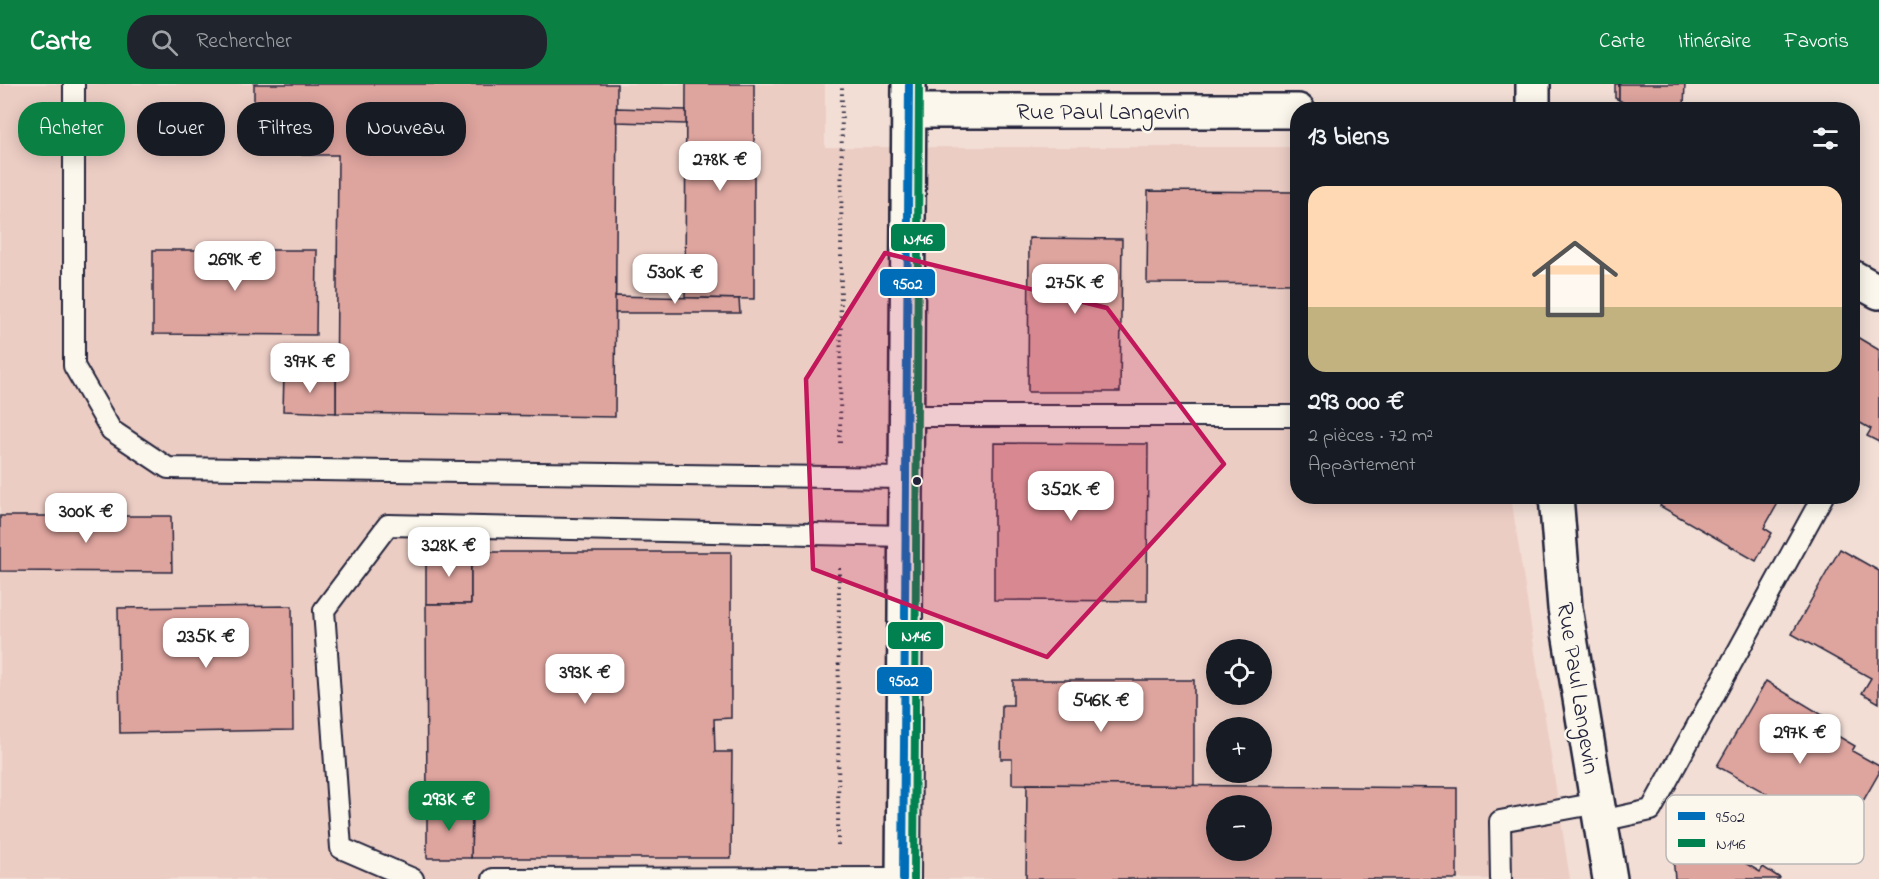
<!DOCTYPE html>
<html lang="fr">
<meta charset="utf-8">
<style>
body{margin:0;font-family:"Indie Flower",sans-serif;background:#20242c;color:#f1f3f6;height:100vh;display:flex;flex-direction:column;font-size:22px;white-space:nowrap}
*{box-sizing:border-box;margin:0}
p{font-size:20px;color:#9ea1a6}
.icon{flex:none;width:33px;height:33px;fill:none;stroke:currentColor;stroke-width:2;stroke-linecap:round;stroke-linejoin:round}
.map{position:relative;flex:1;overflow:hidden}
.drawer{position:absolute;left:1290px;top:18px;width:570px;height:402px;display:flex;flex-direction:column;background:#171b24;border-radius:24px;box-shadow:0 3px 15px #0003}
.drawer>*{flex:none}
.hud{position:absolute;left:18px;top:18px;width:570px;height:54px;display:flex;gap:12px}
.tools{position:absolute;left:1206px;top:555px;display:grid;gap:12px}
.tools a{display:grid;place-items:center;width:66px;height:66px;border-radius:50%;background:#171b24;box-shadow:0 3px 15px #0003;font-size:30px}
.price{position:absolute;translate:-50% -51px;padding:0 14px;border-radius:12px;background:#fff;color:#222;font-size:20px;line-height:39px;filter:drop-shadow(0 2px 3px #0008)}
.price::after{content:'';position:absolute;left:50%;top:36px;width:18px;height:14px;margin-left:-9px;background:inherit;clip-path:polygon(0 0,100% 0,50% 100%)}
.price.on{background:#0b8043;color:#fff}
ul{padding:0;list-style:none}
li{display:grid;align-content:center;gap:12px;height:318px;padding:0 18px}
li+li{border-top:2px solid #363941}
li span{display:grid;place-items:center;height:186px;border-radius:18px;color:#555}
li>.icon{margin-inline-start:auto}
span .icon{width:108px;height:108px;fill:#fffc;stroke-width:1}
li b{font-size:26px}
h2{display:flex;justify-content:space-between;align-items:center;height:72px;padding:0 18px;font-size:26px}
.tag{padding:0 21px;border-radius:24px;background:#171b24;box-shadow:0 3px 15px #0003;font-size:21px;line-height:54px}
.tag.on{background:#0b8043;color:#fff}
header{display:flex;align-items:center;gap:36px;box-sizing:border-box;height:84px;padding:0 30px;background:#0b8043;color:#fff}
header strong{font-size:28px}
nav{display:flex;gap:33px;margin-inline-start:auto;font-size:21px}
.search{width:420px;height:54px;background:#20242c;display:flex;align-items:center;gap:15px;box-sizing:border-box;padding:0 21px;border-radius:24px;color:#9ea1a6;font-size:22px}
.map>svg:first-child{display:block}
.built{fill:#eccdc4;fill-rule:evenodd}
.building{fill:#dea49e;stroke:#22223b;stroke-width:1.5;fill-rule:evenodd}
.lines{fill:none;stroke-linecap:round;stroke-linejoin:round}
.lane-casing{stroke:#22223b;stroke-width:24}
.street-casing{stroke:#22223b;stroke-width:38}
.path{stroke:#22223b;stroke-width:4;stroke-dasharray:1.5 4.5;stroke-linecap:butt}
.lane{stroke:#fbf7ec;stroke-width:20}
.street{stroke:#fbf7ec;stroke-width:33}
.bus-1-casing{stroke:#fbf7ec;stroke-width:12}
.bus-2-casing{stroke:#fbf7ec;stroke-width:12}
.bus-1{stroke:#006db8;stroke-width:8}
.bus-2{stroke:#00814f;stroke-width:8}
.marked{fill:#c2185b;fill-opacity:0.2;stroke:#c2185b;stroke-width:4.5;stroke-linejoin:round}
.bus-dot{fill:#22223b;stroke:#fbf7ec;stroke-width:2}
.labels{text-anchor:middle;stroke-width:5;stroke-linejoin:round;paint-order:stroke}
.street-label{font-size:24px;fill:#22223b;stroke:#fbf7ec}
.key{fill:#fbf7ec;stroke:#bab7b7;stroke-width:1.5}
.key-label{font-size:16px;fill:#22223b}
.line-badge{stroke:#fbf7ec;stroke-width:2}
.badge-label{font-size:16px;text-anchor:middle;font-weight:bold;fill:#fff}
</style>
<header>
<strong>Carte</strong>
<div class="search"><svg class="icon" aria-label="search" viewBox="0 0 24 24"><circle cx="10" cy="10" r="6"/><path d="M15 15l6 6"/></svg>Rechercher</div>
<nav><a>Carte</a><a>Itinéraire</a><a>Favoris</a></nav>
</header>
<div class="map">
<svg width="1879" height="795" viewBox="0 0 1879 795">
<rect width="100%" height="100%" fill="#f2ded5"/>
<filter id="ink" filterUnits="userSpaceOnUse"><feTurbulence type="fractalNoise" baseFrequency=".0167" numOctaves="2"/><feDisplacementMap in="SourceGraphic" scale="12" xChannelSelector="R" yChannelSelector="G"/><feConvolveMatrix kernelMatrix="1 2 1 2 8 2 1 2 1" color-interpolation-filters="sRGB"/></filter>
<g filter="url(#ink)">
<path class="built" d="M 0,0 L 825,0 L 825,63 L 1297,63 L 1298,412 L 1511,413 L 1570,795 L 0,795 ZM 1216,566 L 1262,566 L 1262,610 L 1216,610 ZM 1216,644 L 1262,644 L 1262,688 L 1216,688 ZM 1216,722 L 1262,722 L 1262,766 L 1216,766 Z"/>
<g class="building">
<polygon points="254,0 617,0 615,333 336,329 338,71 302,71 302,53 254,51"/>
<polygon points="686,0 754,0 754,215 685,214"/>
<polygon points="1615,0 1619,0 1619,16 1615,14"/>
<polygon points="1619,0 1685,0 1684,22 1694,25 1636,26 1619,16"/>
<polygon points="616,24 686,26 686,40 616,38"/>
<polygon points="1148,107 1298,108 1298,200 1147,199"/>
<polygon points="1029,154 1122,155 1120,308 1028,308"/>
<polygon points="153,166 317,166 316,251 153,250"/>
<polygon points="615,212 739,215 740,229 615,229"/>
<polygon points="1852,250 1879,266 1879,358 1867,352 1871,345 1857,337 1852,344"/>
<polygon points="284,290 336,292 336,329 283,327"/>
<polygon points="994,359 1148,360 1147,517 994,516"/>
<polygon points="1665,412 1782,412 1764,444 1772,449 1756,477 1660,422"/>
<polygon points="0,432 171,432 172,488 0,487"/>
<polygon points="1840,465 1879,487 1879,619 1862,609 1871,594 1792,550"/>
<rect x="426" y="468" width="45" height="52"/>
<polygon points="471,468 731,468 731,634 714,635 715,668 732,668 731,774 471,774 472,722 427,722 426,520 471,520"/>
<polygon points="292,522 293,646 120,649 118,524"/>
<polygon points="1013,596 1194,596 1194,702 1012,700 1012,675 1001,675 1002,621 1013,621"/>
<polygon points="1766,597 1829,635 1820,649 1835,657 1838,652 1855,662 1852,667 1879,682 1879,689 1834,768 1787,741 1796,726 1717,682"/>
<path d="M 1027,700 L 1457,704 L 1457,795 L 1026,795 ZM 1216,722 L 1262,722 L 1262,766 L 1216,766 Z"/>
<polygon points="427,722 472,722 471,774 427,774"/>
<polygon points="1691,729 1754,765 1745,779 1760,788 1763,783 1780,794 1779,795 1675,795 1672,762"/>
</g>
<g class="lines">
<g class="lane-casing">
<g id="lane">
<polyline points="74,0 74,282 111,346 168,384 906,394"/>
<polyline points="907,332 1298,332"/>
<polyline points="1601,737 1651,726 1823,412"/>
<polyline points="413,795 341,764 324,526 388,441 906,452"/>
<polyline points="493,795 903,794"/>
<polyline points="1501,795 1500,737 1598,719"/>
</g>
</g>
<g class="street-casing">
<g id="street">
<polyline points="1533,26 1533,0"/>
<polyline points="909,27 1298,27"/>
<polyline points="1852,193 1879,208"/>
<polyline points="1556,412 1565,524 1610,795"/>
<polyline points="903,795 909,0"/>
</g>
</g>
<g class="path">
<polyline points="840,359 842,0"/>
<polyline points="838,761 839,484"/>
</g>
<use href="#lane" class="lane"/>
<use href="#street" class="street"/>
<g class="bus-1-casing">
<polyline id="bus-1" points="903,795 909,0"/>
</g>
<g class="bus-2-casing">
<polyline id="bus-2" points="914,795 919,0"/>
</g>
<use href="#bus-1" class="bus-1"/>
<use href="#bus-2" class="bus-2"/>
</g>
</g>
<path class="marked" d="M 885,169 L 1107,224 L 1224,380 L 1047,573 L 813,485 L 806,295 Z"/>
<circle class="bus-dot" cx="917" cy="397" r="5"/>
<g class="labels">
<g class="street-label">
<text x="1103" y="35">Rue Paul Langevin</text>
<text transform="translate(1579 604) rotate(81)" y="8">Rue Paul Langevin</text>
</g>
</g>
<rect x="1666" y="711" width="198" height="69" rx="9" class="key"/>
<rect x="1678" y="728" width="27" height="8" fill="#006db8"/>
<rect x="1678" y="755" width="27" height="8" fill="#00814f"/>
<g class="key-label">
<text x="1716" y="738">9502</text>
<text x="1716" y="765">N146</text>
</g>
<g class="line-badge">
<rect x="890" y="139" width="56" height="29" rx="6" fill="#00814f"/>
<rect x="879" y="184" width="57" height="29" rx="6" fill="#006db8"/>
<rect x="887" y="537" width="57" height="29" rx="6" fill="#00814f"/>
<rect x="876" y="582" width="57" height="29" rx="6" fill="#006db8"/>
</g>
<g class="badge-label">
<text x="918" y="160">N146</text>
<text x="908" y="205">9502</text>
<text x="916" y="557">N146</text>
<text x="904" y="602">9502</text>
</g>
</svg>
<div class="tools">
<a><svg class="icon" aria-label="locate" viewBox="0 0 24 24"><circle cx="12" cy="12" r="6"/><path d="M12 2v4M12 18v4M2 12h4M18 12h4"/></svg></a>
<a>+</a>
<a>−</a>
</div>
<b class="price" style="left:720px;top:108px">278K €</b>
<b class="price" style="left:235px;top:208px">269K €</b>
<b class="price" style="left:675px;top:221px">530K €</b>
<b class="price" style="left:1075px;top:231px">275K €</b>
<b class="price" style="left:310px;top:310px">397K €</b>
<b class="price" style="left:1071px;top:438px">352K €</b>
<b class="price" style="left:86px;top:460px">300K €</b>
<b class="price" style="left:449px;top:494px">328K €</b>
<b class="price" style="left:206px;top:585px">235K €</b>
<b class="price" style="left:585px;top:621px">393K €</b>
<b class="price" style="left:1101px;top:649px">546K €</b>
<b class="price" style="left:1800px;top:681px">297K €</b>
<b class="price on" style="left:449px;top:748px">293K €</b>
<div class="hud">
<a class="tag on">Acheter</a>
<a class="tag">Louer</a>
<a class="tag">Filtres</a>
<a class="tag">Nouveau</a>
</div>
<section class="drawer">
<h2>13 biens<svg class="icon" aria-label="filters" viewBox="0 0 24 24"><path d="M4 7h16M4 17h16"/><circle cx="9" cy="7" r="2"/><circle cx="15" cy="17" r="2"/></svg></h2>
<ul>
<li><span style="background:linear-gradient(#ffd9b3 65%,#c2b280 0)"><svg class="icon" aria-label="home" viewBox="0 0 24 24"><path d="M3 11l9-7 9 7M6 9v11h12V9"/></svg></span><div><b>293 000 €</b><p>2 pièces · 72 m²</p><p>Appartement</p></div></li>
</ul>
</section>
</div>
